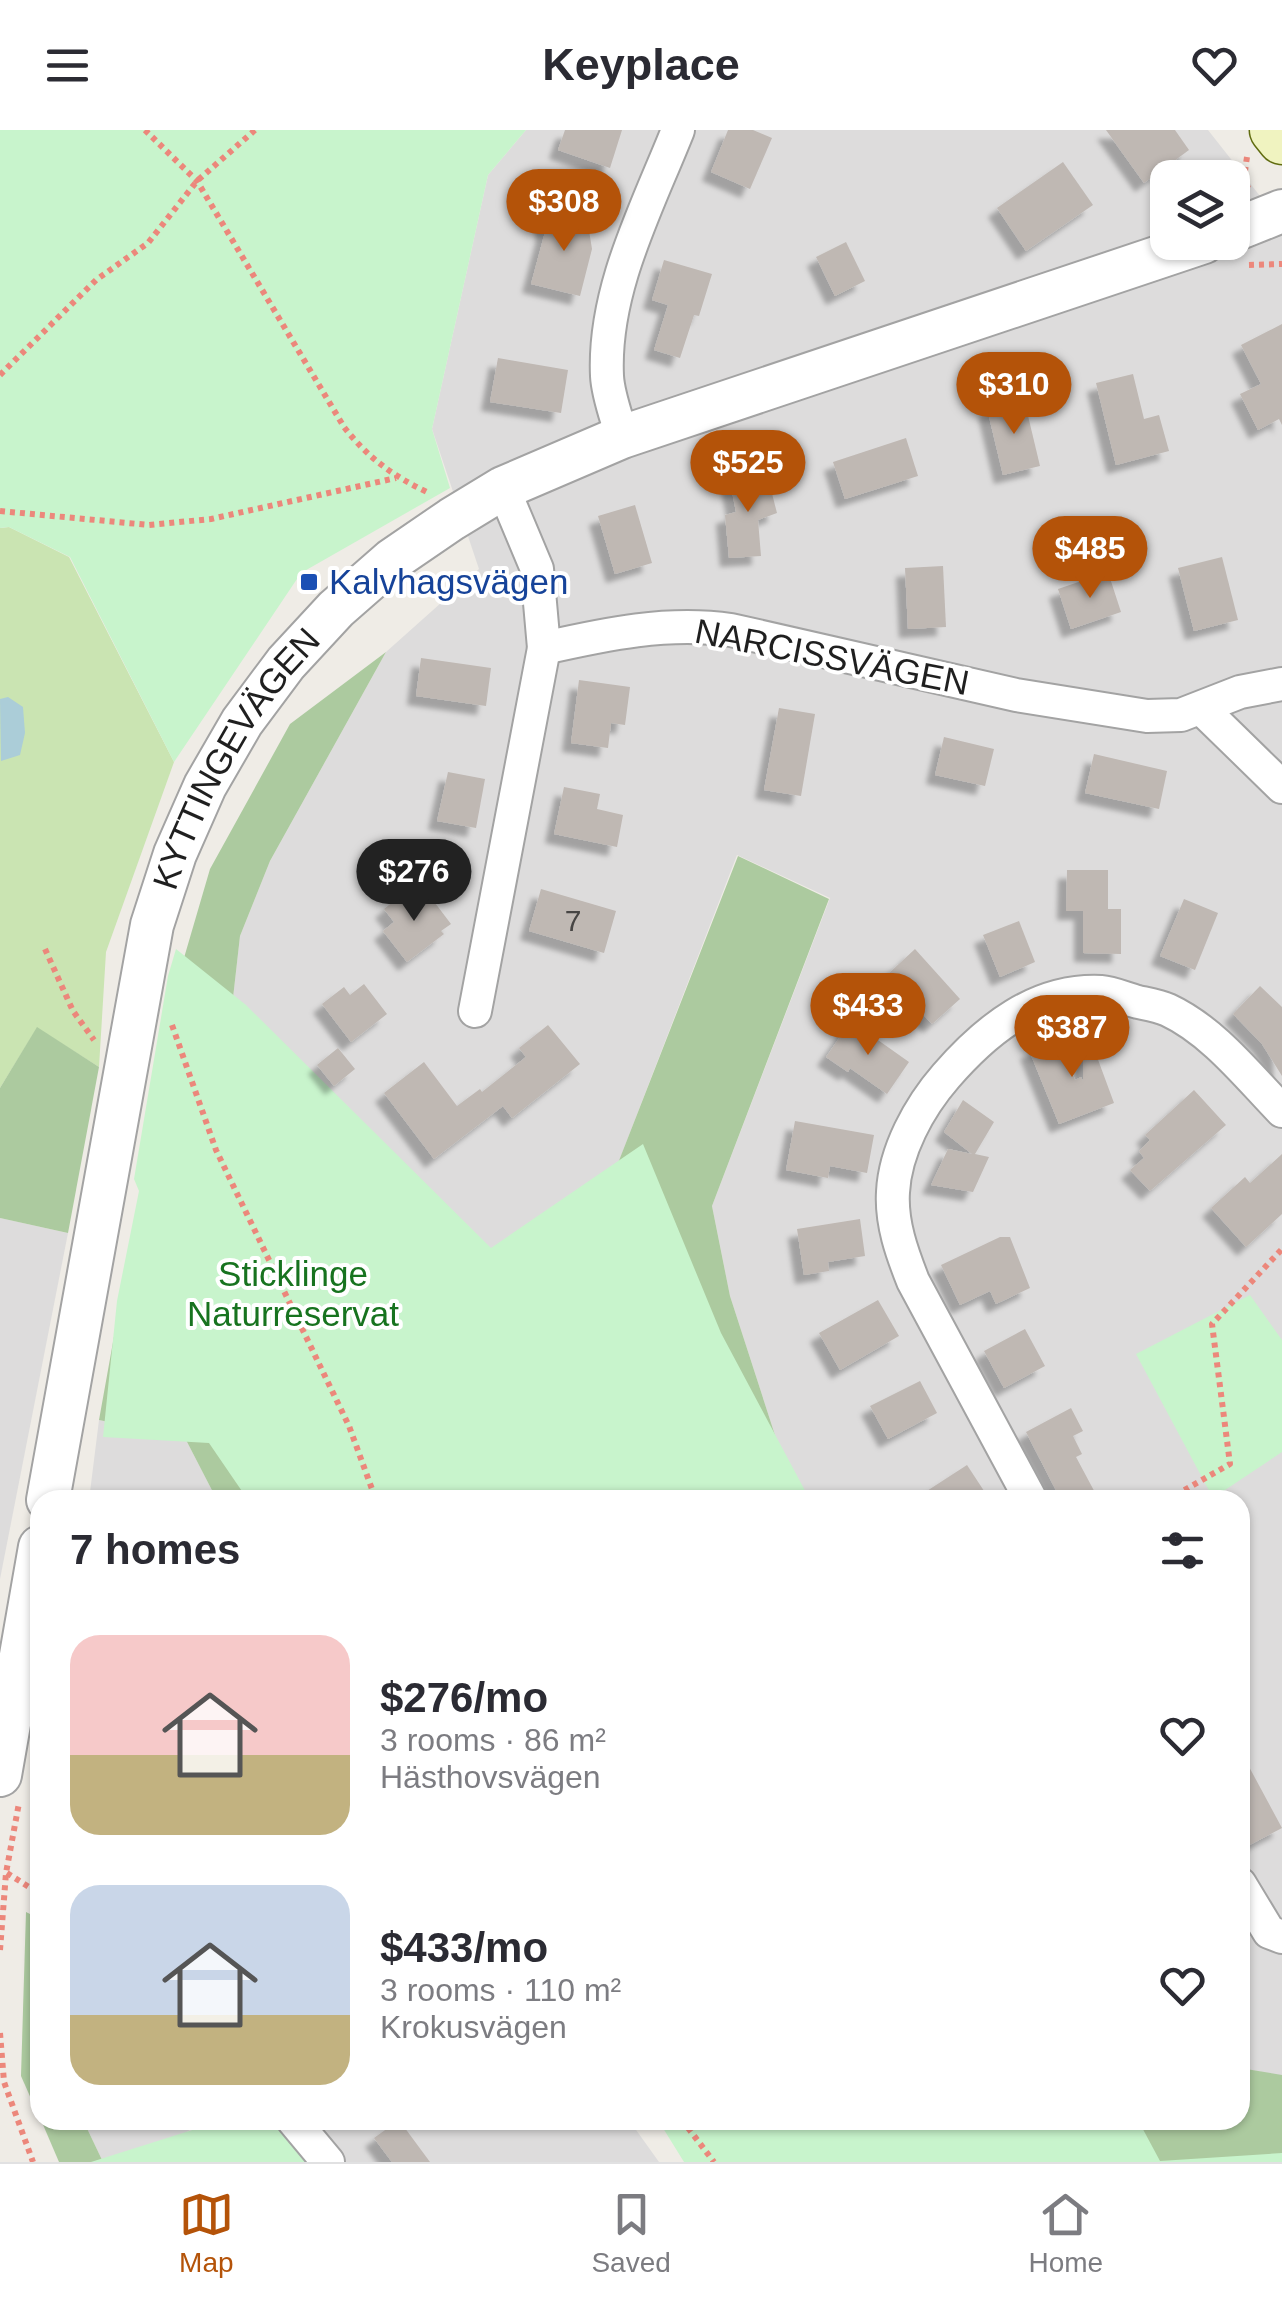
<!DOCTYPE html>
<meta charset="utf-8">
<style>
body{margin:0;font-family:Helvetica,sans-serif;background:#f2f2f3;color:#2b2b33;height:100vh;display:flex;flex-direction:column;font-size:38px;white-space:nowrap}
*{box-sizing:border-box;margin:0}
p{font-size:32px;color:#7c7c81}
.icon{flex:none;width:55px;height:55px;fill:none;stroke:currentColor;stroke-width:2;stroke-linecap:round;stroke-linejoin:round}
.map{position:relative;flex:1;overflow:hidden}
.panel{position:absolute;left:30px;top:1360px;width:1220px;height:640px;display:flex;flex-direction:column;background:#fff;border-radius:30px;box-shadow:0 2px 8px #0004}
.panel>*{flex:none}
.fabs{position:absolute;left:1150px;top:30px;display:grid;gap:20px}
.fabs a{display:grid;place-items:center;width:100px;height:100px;border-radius:20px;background:#fff;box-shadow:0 2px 8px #0004;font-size:50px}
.price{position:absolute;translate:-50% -85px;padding:0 22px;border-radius:35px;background:#b45309;color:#fff;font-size:32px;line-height:65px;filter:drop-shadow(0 2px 5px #0008)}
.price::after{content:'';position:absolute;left:50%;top:60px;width:30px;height:22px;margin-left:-15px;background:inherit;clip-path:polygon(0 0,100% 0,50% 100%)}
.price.active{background:#222;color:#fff}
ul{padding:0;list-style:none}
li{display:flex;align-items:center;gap:30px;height:250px;padding:0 40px}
li span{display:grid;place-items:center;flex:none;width:280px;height:200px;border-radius:30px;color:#555}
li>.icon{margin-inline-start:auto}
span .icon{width:120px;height:120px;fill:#fffc;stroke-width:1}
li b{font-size:42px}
h2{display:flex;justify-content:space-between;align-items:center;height:120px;padding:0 40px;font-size:42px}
header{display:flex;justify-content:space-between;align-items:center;height:130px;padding:0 40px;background:#fff;font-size:45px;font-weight:600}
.dock{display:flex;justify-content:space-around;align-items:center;height:140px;border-top:2px solid #e1e1e2;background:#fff;font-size:28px;color:#7c7c81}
.dock a{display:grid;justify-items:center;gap:5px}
.dock .active{color:#b45309}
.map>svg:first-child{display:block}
.residential{fill:#dddcdc;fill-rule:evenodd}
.grass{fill:#cae4b2}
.forest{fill:#acca9f}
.park{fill:#c8f4cc}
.water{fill:#abcdd8}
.building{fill:#bfb8b3;filter:url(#shadow)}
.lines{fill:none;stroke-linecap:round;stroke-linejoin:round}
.minor-casing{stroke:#a3a3a3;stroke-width:36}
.tertiary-casing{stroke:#a3a3a3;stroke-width:46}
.secondary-casing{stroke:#616c10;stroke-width:51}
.path{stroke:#ec877b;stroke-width:6;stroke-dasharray:5 5;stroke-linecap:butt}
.minor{stroke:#fff;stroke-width:32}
.tertiary{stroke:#fff;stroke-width:42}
.secondary{stroke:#f0f3c0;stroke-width:48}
.transit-dot{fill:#1a4fb4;stroke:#fff;stroke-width:4}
.labels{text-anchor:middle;stroke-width:8;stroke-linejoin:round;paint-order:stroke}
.number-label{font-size:30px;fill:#474544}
.transit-label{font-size:35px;fill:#164399;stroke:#fff;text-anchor:start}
.street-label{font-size:35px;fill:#1f1f1f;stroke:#fff}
.park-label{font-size:35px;fill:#17731f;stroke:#fff}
</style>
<header><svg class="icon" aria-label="menu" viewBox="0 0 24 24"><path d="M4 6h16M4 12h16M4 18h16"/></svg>Keyplace<svg class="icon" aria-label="heart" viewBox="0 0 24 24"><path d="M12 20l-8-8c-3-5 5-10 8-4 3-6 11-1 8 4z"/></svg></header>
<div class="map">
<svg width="1282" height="2032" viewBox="0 0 1282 2032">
<defs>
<filter id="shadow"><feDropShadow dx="-9" dy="9" stdDeviation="2.5" flood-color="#0004"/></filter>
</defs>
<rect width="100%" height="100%" fill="#efece6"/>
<g class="residential">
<path d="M 526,0 L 1208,0 L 1282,94 L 1282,1946 L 1240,1938 L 1240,1370 L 867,1370 L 863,1364 L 853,1370 L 796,1370 L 730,1166 L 712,1076 L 830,768 L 737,725 L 604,1070 L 512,1146 L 233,868 L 240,806 L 270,731 L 386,522 L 479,439 L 432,299 L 488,45 ZM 1168,48 L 1232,48 L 1232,112 L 1168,112 Z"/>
<polygon points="0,1088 68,1103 0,1449"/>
<polygon points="99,1290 185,1308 217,1370 89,1370"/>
<polygon points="83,1990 206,1990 138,2032 103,2032"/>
<polygon points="305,1990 629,1990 659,2032 341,2032"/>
</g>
<polygon class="grass" points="9,397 69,427 174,632 106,822 99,937 37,898 0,958 0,398"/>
<g class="forest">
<polygon points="386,522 270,731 240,806 233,868 512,1146 604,1069 738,726 829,769 712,1076 730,1166 796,1370 217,1370 185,1308 99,1290 179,845 210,739 290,594"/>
<polygon points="37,897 99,937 68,1103 0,1088 0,958"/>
<polygon points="26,1782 40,1789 40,1989 21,1946"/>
<polygon points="1240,1938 1282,1945 1282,2032 723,2032 692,1990 1240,1990"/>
<polygon points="41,1990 83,1990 103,2032 59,2032"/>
</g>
<g class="park">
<polygon points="0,0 526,0 488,45 432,299 450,358 301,443 174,632 70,427 9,397 0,398"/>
<polygon points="176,819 246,875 491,1118 643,1014 721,1203 810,1370 248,1370 209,1313 103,1307 117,1171 139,1061 134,1049 168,846"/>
<polygon points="1250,1165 1282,1210 1282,1322 1213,1368 1136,1224"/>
<polygon points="224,1990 272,1990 310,2032 91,2032"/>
<polygon points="658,1990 1138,1990 1160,2031 1282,2023 1282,2032 684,2032"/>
</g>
<polygon class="water" points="8,567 23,577 25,603 20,625 1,631 0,569"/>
<g class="building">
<polygon points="565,0 622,0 610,38 558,20"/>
<polygon points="728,0 753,0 772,8 750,59 711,42"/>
<polygon points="1106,0 1175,0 1189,20 1144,53"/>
<polygon points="1063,32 1093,75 1026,121 997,78"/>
<polygon points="586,82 592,119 580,166 531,154 545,102 543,89"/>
<polygon points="846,112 865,151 835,166 816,127"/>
<polygon points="664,130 712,144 699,186 694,185 680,228 654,220 668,175 652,170"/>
<polygon points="1282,194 1282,295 1279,289 1258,300 1240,264 1261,254 1241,215"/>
<polygon points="498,228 568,240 561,283 490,272"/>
<polygon points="1133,244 1144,289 1159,285 1169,321 1116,335 1096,253"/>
<polygon points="1024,269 1040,336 1003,345 987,278"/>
<polygon points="906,308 918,346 845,369 833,332"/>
<polygon points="767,344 777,383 758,390 761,426 729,428 725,385 736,382 730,351"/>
<polygon points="635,375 652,433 615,444 598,386"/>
<polygon points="1222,427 1238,490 1194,501 1178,438"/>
<polygon points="943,436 946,497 908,499 905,438"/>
<polygon points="1108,442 1121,482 1071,499 1058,459"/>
<polygon points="421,528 491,538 486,576 416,566"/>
<polygon points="579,550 630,557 625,595 611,593 608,618 571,613"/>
<polygon points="779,578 815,584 801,666 764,660"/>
<polygon points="944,607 994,619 985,656 935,645"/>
<polygon points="1094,624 1167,641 1159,679 1085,663"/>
<polygon points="448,642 485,649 476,698 437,691"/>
<polygon points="564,657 600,664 597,679 623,685 617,717 554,704"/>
<polygon points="1067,740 1108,740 1108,779 1121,779 1121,824 1083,823 1083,781 1066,781"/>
<polygon points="409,759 420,773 429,765 451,794 441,801 444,804 407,832 383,801 394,792 384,779"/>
<polygon points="541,759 616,781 604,823 529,801"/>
<polygon points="1184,769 1218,783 1195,840 1160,826"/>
<polygon points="1019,791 1035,832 1000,847 983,805"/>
<polygon points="915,819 960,869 932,894 887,845"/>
<polygon points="364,854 387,884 351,912 322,874 344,857 350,865"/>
<polygon points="1260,856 1282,877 1282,946 1262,914 1233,884"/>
<polygon points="851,891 909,932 887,964 850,938 848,942 826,927"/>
<polygon points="548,895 580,934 512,988 503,976 434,1029 384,963 424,932 457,976 480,959 482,962 526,927 519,918"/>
<polygon points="1086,897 1114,973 1059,994 1029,920 1059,909 1075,950 1081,947 1083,951 1083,898"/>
<polygon points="338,918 355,939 334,956 317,935"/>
<polygon points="1194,960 1226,995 1150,1061 1130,1040 1144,1028 1139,1021 1150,1010 1145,1005"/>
<polygon points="963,970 994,992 975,1024 989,1027 973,1062 931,1055 948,1019 972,1024 944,1002"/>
<polygon points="795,991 874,1005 867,1043 830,1036 828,1048 786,1040"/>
<polygon points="1282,1024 1282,1084 1246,1117 1211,1078 1245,1047 1250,1053"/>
<polygon points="860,1089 865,1126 828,1132 829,1141 804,1145 797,1099"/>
<polygon points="1000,1107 1010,1107 1030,1158 996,1174 990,1161 960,1175 941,1135"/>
<polygon points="878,1170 899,1206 840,1240 819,1203"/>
<polygon points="1025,1199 1045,1236 1004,1258 984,1221"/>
<polygon points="920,1251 937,1283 888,1309 870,1276"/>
<polygon points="1071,1278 1083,1301 1073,1306 1082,1324 1076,1327 1099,1370 1061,1370 1026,1302"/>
<polygon points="967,1335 990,1370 913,1370"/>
<polygon points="1240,1620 1282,1698 1240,1720"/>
<polygon points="399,1990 430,2032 392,2032 374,2008"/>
</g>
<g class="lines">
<g class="minor-casing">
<g id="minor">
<path d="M 622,307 C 617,288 608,266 607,246 C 603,160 647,78 678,0"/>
<path d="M 503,358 L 537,439 L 544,518 C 606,504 667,491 731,500 L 1016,565 L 1147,586 L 1181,585 L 1240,562 L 1282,554"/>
<polyline points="1201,578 1282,657"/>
<polyline points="475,881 544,518"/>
<path d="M 1031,1370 L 913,1151 C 902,1123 891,1093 893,1062 C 895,1021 919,977 946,946 C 986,900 1036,859 1101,862 C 1113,863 1126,869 1138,872 C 1147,874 1159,876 1168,880 C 1213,901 1248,946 1282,981"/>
<polyline points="1240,1754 1269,1802 1282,1807"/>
<polyline points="293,1990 328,2032"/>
</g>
</g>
<g class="tertiary-casing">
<g id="tertiary">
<polyline points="1232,101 1282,81"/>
<path id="s1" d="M 48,1370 L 152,795 L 175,724 L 205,656 L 242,592 L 286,533 L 336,479 L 392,430 L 452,389 L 503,358 L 622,307 L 1204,112"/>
<polyline points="0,1645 40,1417"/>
</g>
</g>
<g class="secondary-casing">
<polyline id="secondary" points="1274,0 1282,10"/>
</g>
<g class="path">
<path d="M 145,0 L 197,51 L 344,297 C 367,327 393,346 427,362"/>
<polyline points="1247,27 1244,48 1248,58"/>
<polyline points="1249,135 1282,134"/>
<polyline points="0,245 96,150 148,113 197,51 255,0"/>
<polyline points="0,381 149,395 211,389 396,348"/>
<polyline points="45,819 73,881 94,910"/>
<polyline points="172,895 216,1020 349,1296 376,1370"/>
<polyline points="1167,1370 1230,1334 1212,1194 1282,1119"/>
<polyline points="7,1743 40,1764"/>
<polyline points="0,1820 6,1743 19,1673"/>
<polyline points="0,1903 4,1952 33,2032"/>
<polyline points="682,1990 714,2032"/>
</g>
<use href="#minor" class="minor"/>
<use href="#tertiary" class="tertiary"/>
<use href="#secondary" class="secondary"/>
</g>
<rect class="transit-dot" x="299" y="442" width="20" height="20" rx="5"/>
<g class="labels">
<g class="number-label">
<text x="573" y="801">7</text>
</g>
<g class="transit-label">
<text x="329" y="464">Kalvhagsvägen</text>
</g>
<g class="street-label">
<text transform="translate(832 527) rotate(11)" y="12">NARCISSVÄGEN</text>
<text dy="12" stroke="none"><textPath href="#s1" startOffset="772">KYTTINGEVÄGEN</textPath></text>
</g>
<g class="park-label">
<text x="293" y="1156">Sticklinge<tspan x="293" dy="40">Naturreservat</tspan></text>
</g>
</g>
</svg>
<div class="fabs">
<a><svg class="icon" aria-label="layers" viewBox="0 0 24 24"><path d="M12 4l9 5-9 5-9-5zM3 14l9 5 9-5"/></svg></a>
</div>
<b class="price" style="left:564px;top:124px">$308</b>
<b class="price" style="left:1014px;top:307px">$310</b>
<b class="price" style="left:748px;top:385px">$525</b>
<b class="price" style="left:1090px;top:471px">$485</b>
<b class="price active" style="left:414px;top:794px">$276</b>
<b class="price" style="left:868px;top:928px">$433</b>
<b class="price" style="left:1072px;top:950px">$387</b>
<section class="panel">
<h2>7 homes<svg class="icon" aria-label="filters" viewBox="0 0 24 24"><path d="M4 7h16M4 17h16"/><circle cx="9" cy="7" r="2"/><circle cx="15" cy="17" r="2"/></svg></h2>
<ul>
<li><span style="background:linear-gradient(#f6c9c9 60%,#c2b280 0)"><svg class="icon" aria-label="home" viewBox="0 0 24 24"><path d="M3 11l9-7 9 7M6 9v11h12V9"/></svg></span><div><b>$276/mo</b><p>3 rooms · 86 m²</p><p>Hästhovsvägen</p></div><svg class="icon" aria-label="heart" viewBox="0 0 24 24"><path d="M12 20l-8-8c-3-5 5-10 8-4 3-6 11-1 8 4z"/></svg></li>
<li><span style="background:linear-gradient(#c9d6e8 65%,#c2b280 0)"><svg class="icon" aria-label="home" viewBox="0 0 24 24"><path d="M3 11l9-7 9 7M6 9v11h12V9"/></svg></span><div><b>$433/mo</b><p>3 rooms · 110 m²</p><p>Krokusvägen</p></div><svg class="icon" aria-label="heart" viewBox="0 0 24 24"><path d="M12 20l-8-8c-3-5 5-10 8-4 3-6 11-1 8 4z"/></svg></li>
</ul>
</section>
</div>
<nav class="dock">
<a class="active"><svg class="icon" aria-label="map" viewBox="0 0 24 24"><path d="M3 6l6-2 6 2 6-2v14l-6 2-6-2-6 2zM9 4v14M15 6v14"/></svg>Map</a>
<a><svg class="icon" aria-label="saved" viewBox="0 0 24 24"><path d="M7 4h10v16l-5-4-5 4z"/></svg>Saved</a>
<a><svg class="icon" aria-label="home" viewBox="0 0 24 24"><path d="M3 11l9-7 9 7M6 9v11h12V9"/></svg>Home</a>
</nav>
